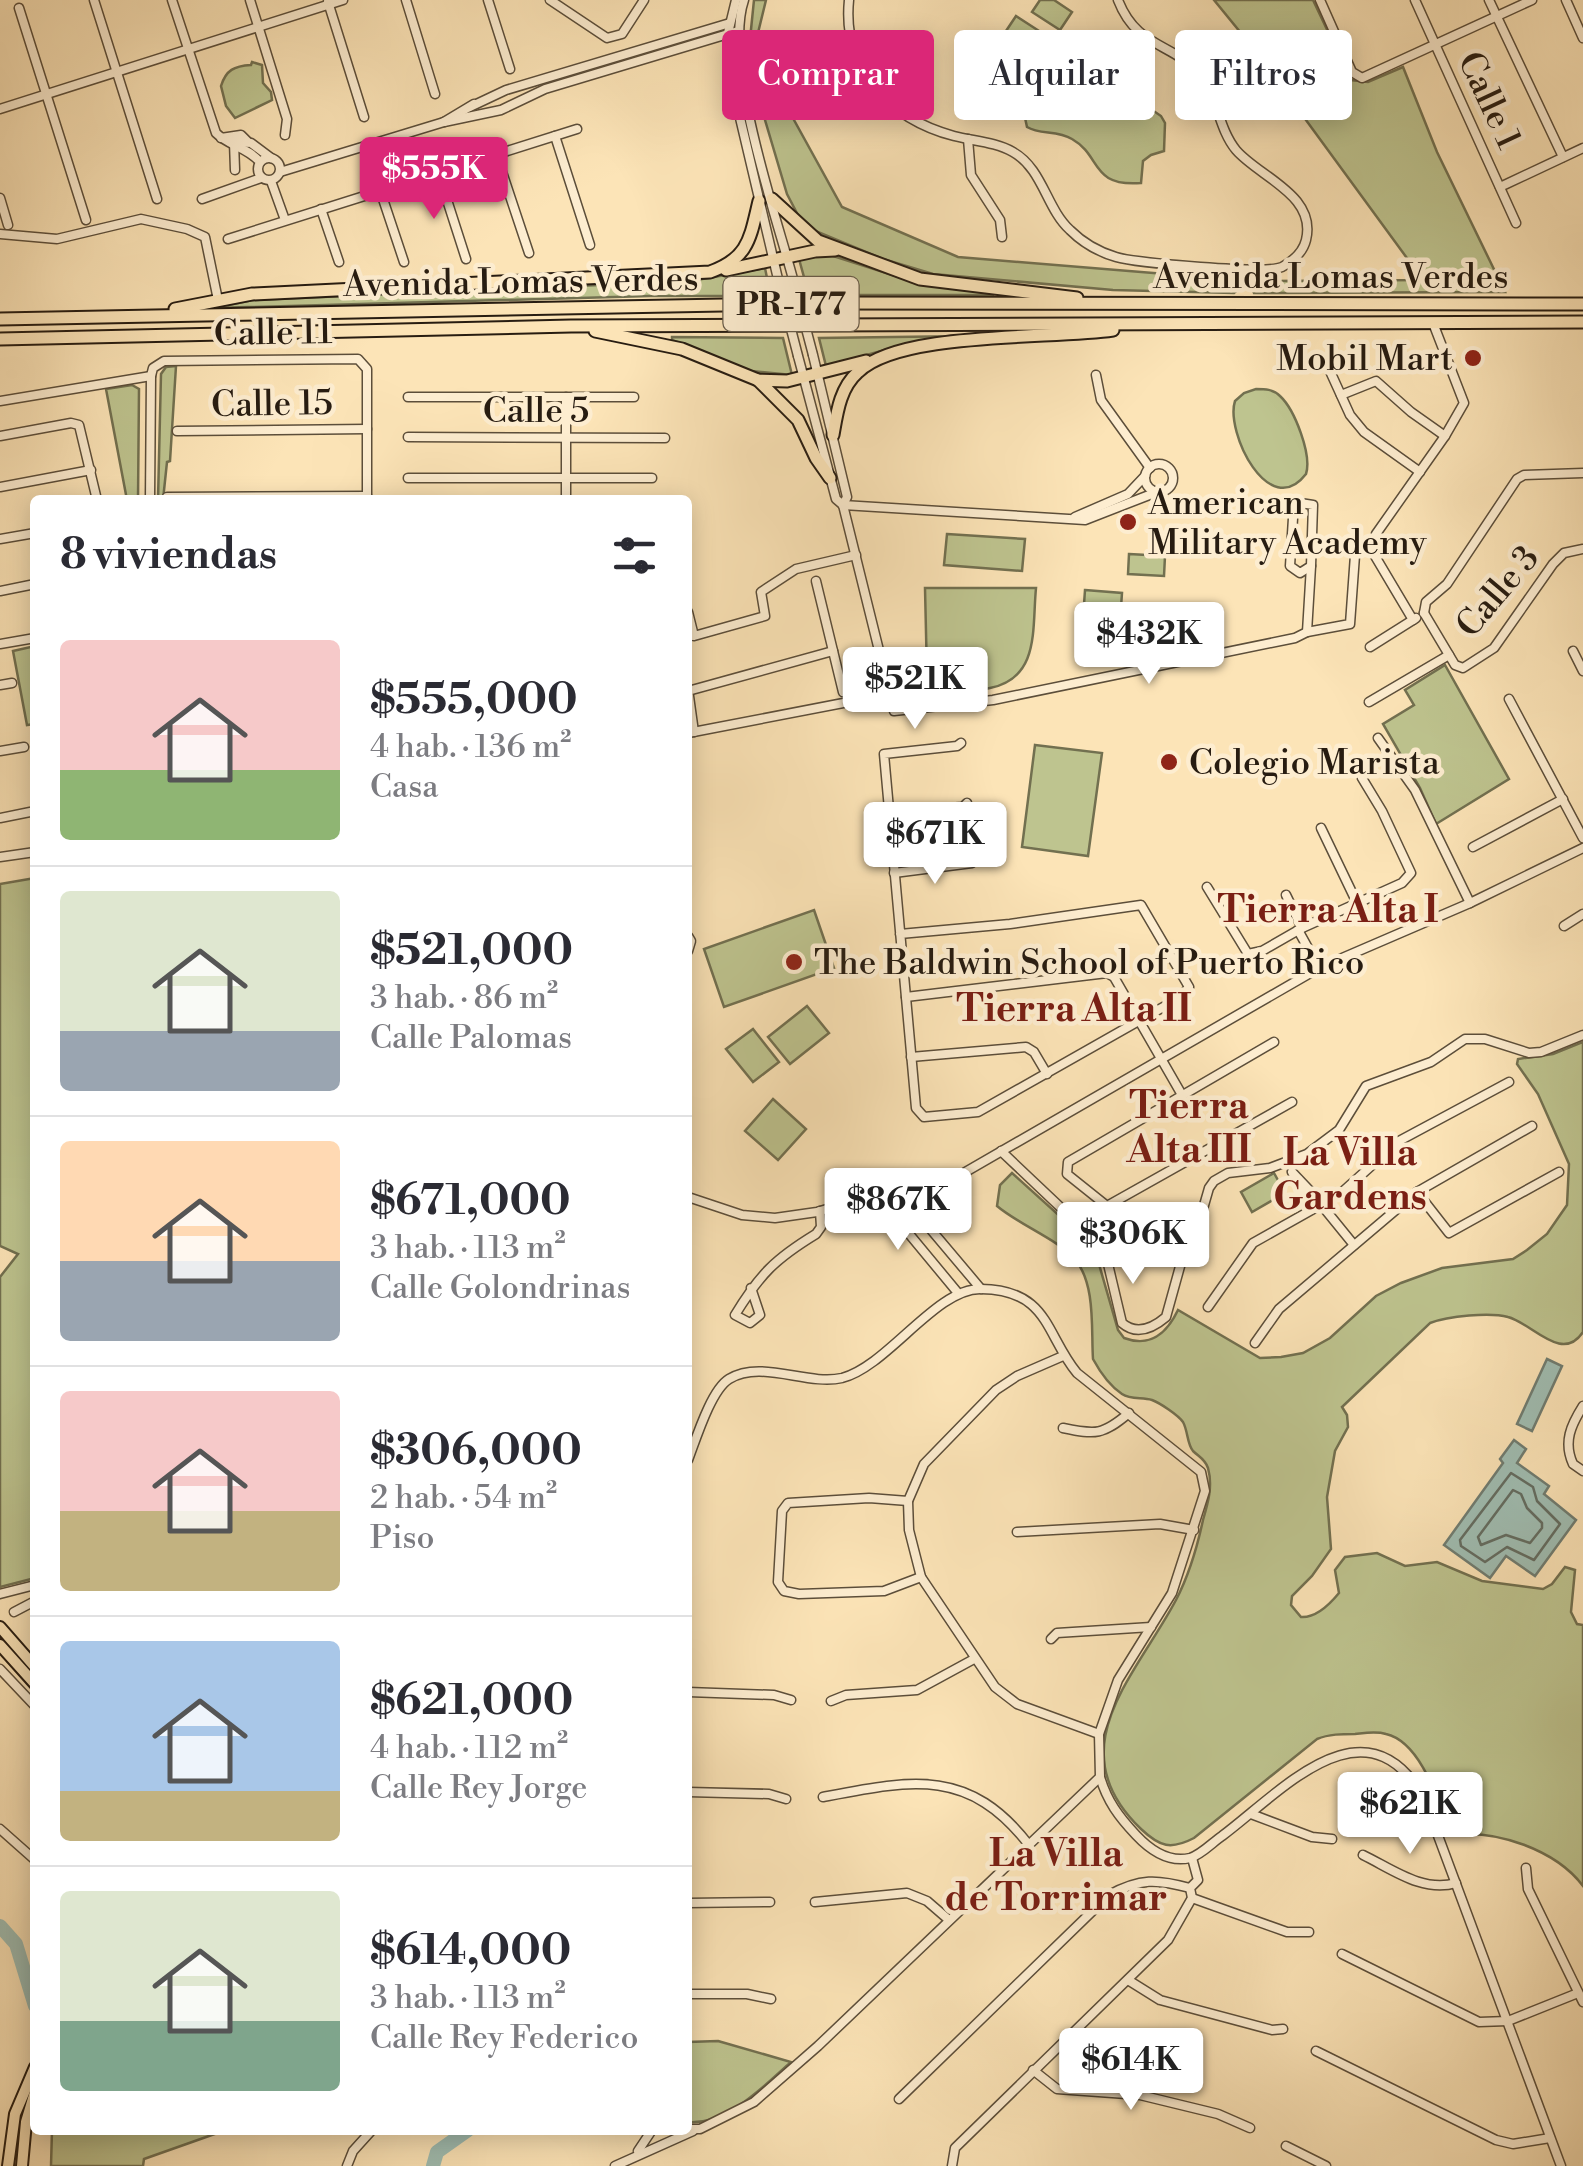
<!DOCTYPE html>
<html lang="es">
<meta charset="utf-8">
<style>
body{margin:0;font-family:"Libre Bodoni",serif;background:#f7f7f7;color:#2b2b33;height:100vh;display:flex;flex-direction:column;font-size:38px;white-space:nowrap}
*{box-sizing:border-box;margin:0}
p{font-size:32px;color:#7c7c81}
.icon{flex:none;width:55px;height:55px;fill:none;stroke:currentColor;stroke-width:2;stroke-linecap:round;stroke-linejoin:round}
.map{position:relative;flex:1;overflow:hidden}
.drawer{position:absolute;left:30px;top:495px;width:662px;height:1640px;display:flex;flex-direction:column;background:#fff;border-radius:10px;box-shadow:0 5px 25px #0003}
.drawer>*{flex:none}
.guide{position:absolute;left:722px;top:30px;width:710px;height:90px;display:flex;gap:20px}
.price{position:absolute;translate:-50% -85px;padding:0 22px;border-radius:10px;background:#fff;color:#222;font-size:32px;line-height:65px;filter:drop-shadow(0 2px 5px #0008)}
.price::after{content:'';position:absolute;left:50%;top:60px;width:30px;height:22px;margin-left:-15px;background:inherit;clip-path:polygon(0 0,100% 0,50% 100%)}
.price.on{background:#db2777;color:#fff}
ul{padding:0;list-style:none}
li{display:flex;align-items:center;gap:30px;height:250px;padding:0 30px}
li+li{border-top:2px solid #e1e1e2}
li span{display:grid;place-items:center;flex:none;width:280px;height:200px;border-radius:10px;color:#555}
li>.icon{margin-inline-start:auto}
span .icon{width:120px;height:120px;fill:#fffc;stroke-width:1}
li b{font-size:42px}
h2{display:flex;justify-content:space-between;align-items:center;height:120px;padding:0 30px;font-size:42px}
.chip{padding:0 35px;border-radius:10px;background:#fff;box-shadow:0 5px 25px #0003;font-size:35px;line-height:90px}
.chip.on{background:#db2777;color:#fff}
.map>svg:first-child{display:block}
.green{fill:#bec48f;stroke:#727050;stroke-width:2.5}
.water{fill:#a0beb3;stroke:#707d72;stroke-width:2.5}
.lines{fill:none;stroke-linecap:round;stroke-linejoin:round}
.shore{stroke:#646d62;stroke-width:2.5}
.river{stroke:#a0beb3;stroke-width:14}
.minor-casing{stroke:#5c4e3a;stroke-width:11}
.major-casing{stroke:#271c11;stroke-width:14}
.highway-casing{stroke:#271c11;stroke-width:15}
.minor{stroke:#fdedd0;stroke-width:8}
.major{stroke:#fce4b7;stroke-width:10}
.highway{stroke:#fce4b7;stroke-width:11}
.minor-bridge-casing{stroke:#5c4e3a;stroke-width:11;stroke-linecap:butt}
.minor-bridge{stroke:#fdedd0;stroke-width:8}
.poi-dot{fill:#8f2418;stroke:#fdedd0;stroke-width:4}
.labels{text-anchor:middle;stroke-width:9;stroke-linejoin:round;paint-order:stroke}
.shield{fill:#fdedd0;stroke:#675b4a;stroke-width:2.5}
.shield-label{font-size:32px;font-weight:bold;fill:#271c11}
.street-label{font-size:35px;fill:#271c11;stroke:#fdedd0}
.poi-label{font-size:35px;fill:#271c11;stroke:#fdedd0;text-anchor:start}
.neighbourhood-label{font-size:38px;font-weight:bold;fill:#7a1f14;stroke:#fdedd0}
</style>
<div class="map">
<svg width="1583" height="2166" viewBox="0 0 1583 2166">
<rect width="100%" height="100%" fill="#fce4b7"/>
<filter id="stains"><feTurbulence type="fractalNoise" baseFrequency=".002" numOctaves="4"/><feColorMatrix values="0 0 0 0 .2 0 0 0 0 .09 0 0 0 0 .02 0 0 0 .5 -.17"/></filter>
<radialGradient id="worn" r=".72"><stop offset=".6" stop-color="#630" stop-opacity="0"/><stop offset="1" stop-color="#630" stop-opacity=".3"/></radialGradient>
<g class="green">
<polygon points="754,0 766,0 757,37 762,62 842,207 958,257 1251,281 1423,280 1254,49 1214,0 1313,0 1351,80 1368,82 1403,67 1437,152 1505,292 1254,293 1251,287 1241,287 1234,293 1113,290 933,274 883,259 813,230 799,217 787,194 757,93 749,49"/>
<polygon points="1040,0 1054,0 1072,12 1060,30 1032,12"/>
<polygon points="1016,16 1053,40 1031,73 994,49"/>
<path d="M 1060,46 L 1161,116 L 1165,123 L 1164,151 L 1151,155 L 1143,161 L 1141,183 C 1090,187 1102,156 1072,139 C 1057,130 1040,135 1027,127 L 1022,104 Z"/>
<path d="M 252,62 L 262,65 L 263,83 L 271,92 L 272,100 L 235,118 L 226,106 L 221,86 C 226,70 234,66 251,65 Z"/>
<polygon points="827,254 905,279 993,293 993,295 809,295 799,259"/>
<polygon points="765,268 769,288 765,288 765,296 650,296 214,308 253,300 691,281"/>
<polygon points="969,336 907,344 826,366 819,338"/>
<polygon points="672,337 783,338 792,375 751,371 672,340"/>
<polygon points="176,366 170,461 167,462 163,500 158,500 161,374 166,367"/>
<polygon points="132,385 139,389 138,500 127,500 106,389"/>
<path d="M 1256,389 C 1265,389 1273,389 1280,396 C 1295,410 1312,455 1306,474 C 1269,522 1225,432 1235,401 L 1244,393 Z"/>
<polygon points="947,534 1025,539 1022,571 944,565"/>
<polygon points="1129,554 1165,556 1164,576 1128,574"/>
<path d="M 925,588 L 1036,588 C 1032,629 1040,678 990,688 C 973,692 951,688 934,688 L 927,676 Z"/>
<polygon points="1085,590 1122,593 1119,636 1082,633"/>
<polygon points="35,646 35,724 27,725 13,651"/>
<polygon points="1445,665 1509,779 1436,824 1420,788 1383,724 1414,705 1405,690"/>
<polygon points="1035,745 1102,753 1088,856 1022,847"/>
<polygon points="35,878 35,1578 0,1587 0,1277 18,1254 0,1246 0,884"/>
<polygon points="814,910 834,968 724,1007 704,949"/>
<polygon points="807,1006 829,1033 790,1064 768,1037"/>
<polygon points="753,1029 779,1062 753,1082 726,1049"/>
<path d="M 1583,1042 L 1583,1332 C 1562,1364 1532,1323 1508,1317 C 1490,1312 1448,1316 1430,1323 L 1342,1407 L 1347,1415 L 1348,1427 L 1335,1451 L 1327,1497 L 1331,1549 L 1312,1576 L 1292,1596 L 1291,1605 L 1301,1617 C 1316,1618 1330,1604 1339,1593 L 1335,1570 L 1345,1557 L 1377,1553 L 1405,1566 L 1437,1562 L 1482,1581 L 1543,1589 L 1552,1584 L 1565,1567 L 1575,1570 L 1571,1612 L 1577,1624 L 1583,1625 L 1583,1886 C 1556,1850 1496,1829 1452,1835 C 1440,1806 1422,1742 1386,1734 C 1376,1731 1365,1733 1355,1734 C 1342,1734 1329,1734 1317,1739 L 1194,1838 C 1171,1850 1160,1847 1141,1829 C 1057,1749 1135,1677 1176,1600 C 1189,1575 1197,1548 1203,1520 C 1208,1503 1213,1486 1208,1468 C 1205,1459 1199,1457 1193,1451 C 1187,1444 1188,1431 1183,1422 C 1178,1415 1160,1403 1152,1400 C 1142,1397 1131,1400 1122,1394 C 1110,1386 1100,1372 1093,1359 C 1091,1329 1096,1285 1075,1259 C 1060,1241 1018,1224 997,1206 L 1000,1185 L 1012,1173 L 1094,1247 L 1118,1330 L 1124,1338 C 1151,1348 1167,1333 1178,1310 L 1260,1358 L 1281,1357 L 1303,1353 L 1330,1338 L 1376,1296 L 1401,1283 L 1442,1268 L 1513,1259 L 1527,1250 L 1547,1234 L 1567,1205 L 1569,1164 L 1538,1094 L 1517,1064 L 1518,1059 L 1553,1054 Z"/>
<polygon points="773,1099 806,1129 778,1160 745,1131"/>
<polygon points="1274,1173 1285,1193 1252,1212 1241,1192"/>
<path d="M 718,2041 L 791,2062 C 764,2086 727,2125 688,2122 L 688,2042 Z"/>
<polygon points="52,2130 226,2130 144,2159 143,2166 51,2166"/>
</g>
<g class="water">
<polygon points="1547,1359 1562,1366 1532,1431 1517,1424"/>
<polygon points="1514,1440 1526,1449 1517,1463 1549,1486 1544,1494 1576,1520 1535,1576 1506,1556 1490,1578 1444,1545 1503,1463 1500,1459"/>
</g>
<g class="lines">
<g class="shore">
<polygon points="1511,1473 1533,1487 1537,1501 1560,1524 1534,1560 1507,1547 1485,1562 1461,1546 1460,1540"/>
<polygon points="1513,1490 1521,1494 1527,1508 1542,1523 1542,1528 1530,1543 1506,1535 1481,1545 1478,1537"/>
</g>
<g class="river">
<polyline points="0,1926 16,1944 35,2006"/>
<polyline points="433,2166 437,2152 468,2130"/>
</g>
<g class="minor-casing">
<g id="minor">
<polyline points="94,0 157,199"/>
<path d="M 172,0 L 216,133 C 229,146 247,147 260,162"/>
<polyline points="250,0 287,119 285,135"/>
<polyline points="406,0 435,94"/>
<polyline points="488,0 510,69"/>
<polyline points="550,0 607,38 622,34 644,0"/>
<polyline points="736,0 728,33 728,67 778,279"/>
<path d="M 744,0 C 723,62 775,212 793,279"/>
<path d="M 849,0 C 842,70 890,119 954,136 C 973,141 996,142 1013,152 C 1043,169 1046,208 1070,230 C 1083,243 1099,252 1116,257 C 1136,263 1266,274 1282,267 C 1293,261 1303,252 1306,240 C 1317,195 1259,177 1236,150 C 1218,128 1218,97 1200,75 C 1173,42 1137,49 1118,0"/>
<polyline points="1320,0 1352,72 1362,78 1532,0"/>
<polyline points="1415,0 1516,223"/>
<polyline points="1489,0 1563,157"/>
<polyline points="1566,0 1583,38"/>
<polyline points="328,2 364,117"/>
<polyline points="19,8 86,220"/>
<polyline points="470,107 506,90 730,23"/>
<polyline points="0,109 343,0"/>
<polyline points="444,122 501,110 545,89 738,31"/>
<polyline points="555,136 590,245"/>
<polyline points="221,138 241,135 248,142"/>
<polyline points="968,139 971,175 1000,220 1002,237"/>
<polyline points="234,142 235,170"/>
<polyline points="236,142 251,143 271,158"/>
<polyline points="496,154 529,253"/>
<circle cx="269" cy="169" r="11"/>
<polyline points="280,172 444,122 474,104"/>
<polyline points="438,172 466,259"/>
<polyline points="271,181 285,220"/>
<polyline points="1500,187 1583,148"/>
<polyline points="380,190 404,262"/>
<polyline points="0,198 8,225"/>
<polyline points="202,199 261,178"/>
<polyline points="321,209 339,262"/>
<polyline points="0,234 57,239 141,219 187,229 205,237 218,300"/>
<polyline points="228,239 577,129"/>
<polyline points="813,355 847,497 843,505"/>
<polyline points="798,356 836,499 843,505 894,711 993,700 1295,638 1307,632 1311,566"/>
<polyline points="1329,369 1350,415 1364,432 1420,472"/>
<polyline points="1096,375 1101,400 1150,468"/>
<polyline points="1341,395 1376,381 1411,412 1445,436"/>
<polyline points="408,397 634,397"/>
<polyline points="566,397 566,500"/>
<polyline points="0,401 151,376"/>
<polyline points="177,431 367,429"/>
<polyline points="0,436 71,423 79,425 97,500"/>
<polyline points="408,437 665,438"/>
<circle cx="1159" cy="478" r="14"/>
<polyline points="408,478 652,478"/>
<polyline points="0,487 91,470"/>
<polyline points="167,497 367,496"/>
<polyline points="150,500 151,376 153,368 164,361 358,359 367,369 367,500"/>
<polygon points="1294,502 1313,505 1311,566 1300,573 1290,566"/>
<polyline points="843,505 1085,520 1157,492"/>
<polyline points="1075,517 1128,494 1145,476"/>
<polyline points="1376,534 1445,436 1464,403 1433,323"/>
<polyline points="0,539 35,533"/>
<polyline points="816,581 843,692"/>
<polyline points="0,591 35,584"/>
<polyline points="688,612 694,636 765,616 761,592 796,569 856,555"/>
<polyline points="1424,613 1455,665 1463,668 1494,648 1553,564 1564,553 1583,549"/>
<polyline points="1424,613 1426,602 1447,584 1517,479 1524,475 1583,473"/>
<polyline points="1307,632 1350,624 1355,555 1364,550 1372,551 1413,620"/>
<polyline points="0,644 35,638"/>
<polyline points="1370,647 1416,618"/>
<polyline points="1573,651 1583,671"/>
<polyline points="0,685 12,683"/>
<polyline points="688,689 694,732"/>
<polyline points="688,691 833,651"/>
<polyline points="1509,699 1583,838"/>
<polyline points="1369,702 1449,655"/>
<polyline points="688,733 890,694"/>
<polyline points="1378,738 1415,790 1470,903"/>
<polyline points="0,751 24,747"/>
<polyline points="888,812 963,807 967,803"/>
<polyline points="0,818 35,811"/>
<polyline points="1321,828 1357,903"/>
<polyline points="1473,847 1563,799"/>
<polyline points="0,857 35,852"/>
<polyline points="894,873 972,863"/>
<polyline points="1207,887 1248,954 1262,951 1302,928 1402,883 1411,873 1382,811 1362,778"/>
<polyline points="1286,895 1302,928"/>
<polyline points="1564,926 1583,914"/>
<polyline points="1298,930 1319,968"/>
<polyline points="900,934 1010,924 1141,905 1189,987 1181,997 978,1112 924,1117 916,1108 884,754 957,746 961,743"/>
<polyline points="688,936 691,941 688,951"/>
<polyline points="906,997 1107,973 1114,977 1182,1095"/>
<polyline points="1274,1042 1068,1162 1067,1174 1107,1206 1292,1102"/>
<polyline points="911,1057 1026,1047 1034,1052 1047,1074"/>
<path d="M 1001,1151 L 1095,1240 L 1108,1264 L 1122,1323 C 1137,1336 1153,1328 1166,1317 L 1184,1252 L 1196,1233 L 1209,1188 L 1214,1181 L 1228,1173 L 1270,1168 L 1307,1154 L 1339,1130 L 1366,1086 L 1431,1062 L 1465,1039 L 1485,1039 L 1529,1053 L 1541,1052 L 1583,1035"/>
<polyline points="918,1190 922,1219 981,1289"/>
<polyline points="1417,1192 1449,1233 1559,1172"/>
<polyline points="1312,1193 1292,1172 1312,1203 1319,1202 1317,1199"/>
<polyline points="876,1194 958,1293"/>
<polyline points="688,1197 742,1215 775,1218 817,1212 876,1194 918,1190 962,1174 1319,968 1470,903 1583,848"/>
<polyline points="1319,1202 1354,1245"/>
<polyline points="919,1208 944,1183"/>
<path d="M 751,1288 L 760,1315 L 750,1323 L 735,1315 C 760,1274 775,1259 816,1234 L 821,1227 L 820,1211"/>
<polyline points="1208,1307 1253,1243 1340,1194 1399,1141 1509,1082"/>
<polyline points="1255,1343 1279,1309 1417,1192 1532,1126"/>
<polyline points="1063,1356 1017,1376 996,1390 924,1464 908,1501 909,1530 921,1577 995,1687 1017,1704 1099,1734"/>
<path d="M 1583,1406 C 1571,1425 1563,1442 1573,1464 L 1583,1471"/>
<path d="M 1063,1428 C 1096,1435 1103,1435 1129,1413"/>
<path d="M 688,1460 C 696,1439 711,1390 729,1379 C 761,1359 807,1386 842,1378 C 888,1366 936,1288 981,1289 C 1049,1290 1045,1334 1077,1373 L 1201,1472 L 1205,1491 L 1172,1593 L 1118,1680 L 1099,1734 L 1100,1777 L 818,2046 L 754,2102 L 700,2129 L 688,2129"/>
<polyline points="908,1501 869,1498 788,1503 782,1511 778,1582 784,1591 799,1594 884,1591 921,1577"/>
<polyline points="1017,1532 1160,1524 1194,1530"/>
<polyline points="0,1594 35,1585"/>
<polyline points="14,1612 35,1601"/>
<polyline points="1051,1639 1057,1633 1151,1627"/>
<polyline points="0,1669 35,1706"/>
<polyline points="688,1692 774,1695 791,1700"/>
<polyline points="831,1701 846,1695 917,1690 974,1659"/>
<path d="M 1100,1777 C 1107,1801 1119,1817 1136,1835 C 1150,1850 1168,1863 1190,1858 C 1201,1855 1213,1842 1222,1836 C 1281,1792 1365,1695 1424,1798 L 1561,2166"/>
<polyline points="688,1792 769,1794 786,1799"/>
<path d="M 823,1797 C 911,1780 969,1767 1029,1845"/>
<polyline points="1251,1814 1312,1837 1332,1839"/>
<polyline points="0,1829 35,1860"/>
<path d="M 1363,1855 C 1392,1869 1423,1893 1456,1883"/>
<polyline points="1526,1868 1528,1889 1583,2002"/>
<polyline points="1192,1898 1287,1932 1309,1932"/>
<polyline points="815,1902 907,1893 927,1901 949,1920"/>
<polyline points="688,1903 770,1902"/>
<polyline points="1342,1954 1479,2022 1508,2021 1578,1993"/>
<polyline points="1128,1980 1160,2000 1272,2030 1283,2029"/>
<polyline points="688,1994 747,1994 771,1999"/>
<polyline points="1316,2051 1496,2140 1513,2144 1550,2138"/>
<polyline points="1033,2070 1057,2089 1140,2095 1218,2114 1250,2128"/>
<path d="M 899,2099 L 1109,1895 C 1140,1878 1157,1879 1190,1888"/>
<polyline points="1286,2146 1326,2166"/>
<polyline points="638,2151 652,2130"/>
<polyline points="347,2166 353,2151 372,2130"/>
<polyline points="615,2166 693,2131"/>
<polyline points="952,2166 955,2148 1168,1940 1192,1898 1190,1888 1198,1880 1192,1858"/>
</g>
</g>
<g class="major-casing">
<g id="major">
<polyline points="0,1627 35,1667"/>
<polyline points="0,1645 35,1684"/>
<polyline points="8,2166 15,2114 35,2067"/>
<polyline points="22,2166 26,2122 35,2092"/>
</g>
</g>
<g class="highway-casing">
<g id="highway">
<polyline points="772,199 818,241 920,279 1077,298"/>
<polyline points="726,270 815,251 835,250"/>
<path d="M 175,309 L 252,294 L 710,272 C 749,258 750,238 759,201"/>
<polyline points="0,319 822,303 1583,304"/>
<polyline points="595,331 682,349 758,380 787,381 866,361"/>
<polyline points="0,339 571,326 1583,322"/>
<polyline points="758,380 798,420 816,458 830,478"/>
<path d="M 833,435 C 837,412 840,388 858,372 C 899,331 1052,339 1113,330"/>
</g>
</g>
<use href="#minor" class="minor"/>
<use href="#major" class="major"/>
<use href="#highway" class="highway"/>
<g class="minor-bridge-casing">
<g id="minor-bridge">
<polyline points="778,279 798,356"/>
<polyline points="793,279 813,355"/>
</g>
</g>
<use href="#minor-bridge" class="minor-bridge"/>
</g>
<g class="poi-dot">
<circle cx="1473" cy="358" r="10"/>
<circle cx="1128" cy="522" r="10"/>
<circle cx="1169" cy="762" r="10"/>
<circle cx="794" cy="962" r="10"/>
</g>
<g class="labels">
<rect class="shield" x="723.5" y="277" width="135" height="54" rx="8"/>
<g class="shield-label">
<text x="791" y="315">PR-177</text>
</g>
<g class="street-label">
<text transform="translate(1490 100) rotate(65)" y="12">Calle 1</text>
<text x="1331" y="288">Avenida Lomas Verdes</text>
<text transform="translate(521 281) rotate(-1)" y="12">Avenida Lomas Verdes</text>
<text transform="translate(273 332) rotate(-1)" y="12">Calle 11</text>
<text transform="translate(272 403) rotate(-1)" y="12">Calle 15</text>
<text x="536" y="422">Calle 5</text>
<text transform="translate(1497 591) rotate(-50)" y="12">Calle 3</text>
</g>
<g class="poi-label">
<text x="1453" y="370" text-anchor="end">Mobil Mart</text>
<text x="1148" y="514">American<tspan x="1148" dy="40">Military Academy</tspan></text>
<text x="1189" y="774">Colegio Marista</text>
<text x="814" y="974">The Baldwin School of Puerto Rico</text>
</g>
<g class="neighbourhood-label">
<text x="1328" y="922">Tierra Alta I</text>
<text x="1074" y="1021">Tierra Alta II</text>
<text x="1189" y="1118">Tierra<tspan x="1189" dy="44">Alta III</tspan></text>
<text x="1350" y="1165">La Villa<tspan x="1350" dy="44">Gardens</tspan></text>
<text x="1056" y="1866">La Villa<tspan x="1056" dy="44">de Torrimar</tspan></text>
</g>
</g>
<rect width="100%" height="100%" filter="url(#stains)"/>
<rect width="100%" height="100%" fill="url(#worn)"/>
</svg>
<b class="price on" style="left:434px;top:222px">$555K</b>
<b class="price" style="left:1149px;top:687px">$432K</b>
<b class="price" style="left:915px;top:732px">$521K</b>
<b class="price" style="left:935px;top:887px">$671K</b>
<b class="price" style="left:898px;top:1253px">$867K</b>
<b class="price" style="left:1133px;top:1287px">$306K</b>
<b class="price" style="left:1410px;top:1857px">$621K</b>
<b class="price" style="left:1131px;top:2113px">$614K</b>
<div class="guide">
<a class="chip on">Comprar</a>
<a class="chip">Alquilar</a>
<a class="chip">Filtros</a>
</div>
<section class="drawer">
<h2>8 viviendas<svg class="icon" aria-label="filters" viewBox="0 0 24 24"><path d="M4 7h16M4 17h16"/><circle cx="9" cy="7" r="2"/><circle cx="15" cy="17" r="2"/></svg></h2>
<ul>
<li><span style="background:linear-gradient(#f6c9c9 65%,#8fb573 0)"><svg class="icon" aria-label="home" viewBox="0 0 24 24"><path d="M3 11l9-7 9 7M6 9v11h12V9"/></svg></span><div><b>$555,000</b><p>4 hab. · 136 m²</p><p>Casa</p></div></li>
<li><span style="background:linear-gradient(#dfe7d0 70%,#9aa5b1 0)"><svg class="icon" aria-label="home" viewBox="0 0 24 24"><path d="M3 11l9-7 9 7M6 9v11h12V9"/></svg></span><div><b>$521,000</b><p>3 hab. · 86 m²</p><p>Calle Palomas</p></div></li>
<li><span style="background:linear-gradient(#ffd9b3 60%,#9aa5b1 0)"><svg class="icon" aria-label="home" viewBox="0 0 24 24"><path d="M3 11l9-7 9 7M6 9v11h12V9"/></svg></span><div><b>$671,000</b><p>3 hab. · 113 m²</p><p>Calle Golondrinas</p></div></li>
<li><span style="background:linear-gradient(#f6c9c9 60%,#c2b280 0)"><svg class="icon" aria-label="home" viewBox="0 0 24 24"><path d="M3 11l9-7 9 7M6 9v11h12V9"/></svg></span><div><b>$306,000</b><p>2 hab. · 54 m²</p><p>Piso</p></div></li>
<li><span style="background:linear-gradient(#a9c7e8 75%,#c2b280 0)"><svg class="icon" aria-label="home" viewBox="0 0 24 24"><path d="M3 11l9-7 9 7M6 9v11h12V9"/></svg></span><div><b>$621,000</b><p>4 hab. · 112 m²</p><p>Calle Rey Jorge</p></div></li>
<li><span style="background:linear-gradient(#dfe7d0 65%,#7fa58c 0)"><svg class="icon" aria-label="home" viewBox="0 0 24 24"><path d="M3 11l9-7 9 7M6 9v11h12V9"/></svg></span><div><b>$614,000</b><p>3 hab. · 113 m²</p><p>Calle Rey Federico</p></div></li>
</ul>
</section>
</div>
